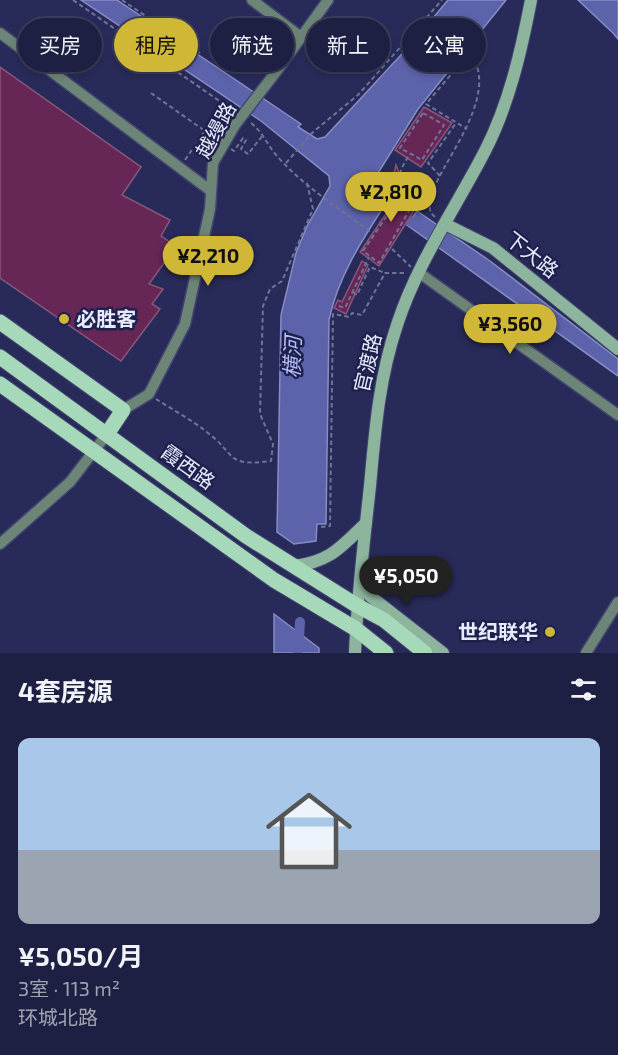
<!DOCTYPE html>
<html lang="zh">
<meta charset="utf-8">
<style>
body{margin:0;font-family:"Exo 2","Noto Sans SC",sans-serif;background:#26284a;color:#f1f3f6;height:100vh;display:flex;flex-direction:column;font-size:22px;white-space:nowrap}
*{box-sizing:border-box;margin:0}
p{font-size:20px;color:#a1a3b2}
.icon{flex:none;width:33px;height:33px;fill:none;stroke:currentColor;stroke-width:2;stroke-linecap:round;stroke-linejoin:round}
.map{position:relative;height:653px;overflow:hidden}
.panel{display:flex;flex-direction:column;background:#1e2043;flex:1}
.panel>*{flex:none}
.top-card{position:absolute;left:18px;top:18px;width:582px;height:54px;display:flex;gap:12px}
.price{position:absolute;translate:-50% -51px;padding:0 14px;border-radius:21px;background:#d0b736;color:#111;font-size:20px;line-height:39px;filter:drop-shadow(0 2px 3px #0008)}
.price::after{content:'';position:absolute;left:50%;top:36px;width:18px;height:14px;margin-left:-9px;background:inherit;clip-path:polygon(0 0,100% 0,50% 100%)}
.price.selected{background:#222;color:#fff}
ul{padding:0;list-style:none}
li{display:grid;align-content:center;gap:12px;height:318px;padding:0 18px}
li span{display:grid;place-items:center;height:186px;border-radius:12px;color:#555}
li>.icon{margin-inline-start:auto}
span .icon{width:108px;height:108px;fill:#fffc;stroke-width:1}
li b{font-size:26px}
h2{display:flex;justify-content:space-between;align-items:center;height:72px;padding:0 18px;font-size:26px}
.tag{padding:0 21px;border-radius:27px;background:#1e2043;box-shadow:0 3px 9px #0003,0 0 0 2px #3c3e5c;font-size:21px;line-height:54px}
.tag.selected{background:#d0b736;color:#111}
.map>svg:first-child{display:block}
.water{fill:#5c63ab;stroke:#868cc4;stroke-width:1.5}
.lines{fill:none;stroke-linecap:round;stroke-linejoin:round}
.canal{stroke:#5c63ab;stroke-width:10}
.building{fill:#662757;stroke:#88577a;stroke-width:1.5}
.street-casing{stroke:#434670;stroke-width:13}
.secondary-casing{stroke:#434670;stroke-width:14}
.primary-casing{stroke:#434670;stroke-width:17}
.path{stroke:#707396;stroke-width:2;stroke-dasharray:4.5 3;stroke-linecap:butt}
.street{stroke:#6d8576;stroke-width:10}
.secondary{stroke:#8db49c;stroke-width:12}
.primary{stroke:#a6d9ba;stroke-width:15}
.street-bridge-casing{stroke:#434670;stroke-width:13;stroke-linecap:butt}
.street-bridge{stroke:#6d8576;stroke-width:10}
.poi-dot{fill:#d0b736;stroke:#1f214d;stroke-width:2}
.labels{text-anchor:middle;stroke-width:5;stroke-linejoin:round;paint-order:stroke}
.street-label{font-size:20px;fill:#e8ebfd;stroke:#1f214d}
.poi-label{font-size:20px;font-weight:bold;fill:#e8ebfd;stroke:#1f214d;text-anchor:start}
.water-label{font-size:21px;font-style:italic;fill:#b5befa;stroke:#1f214d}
</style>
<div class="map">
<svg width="618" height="653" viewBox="0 0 618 653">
<rect width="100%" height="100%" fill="#282b59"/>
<g class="water">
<path d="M 81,0 L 117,0 L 301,124 L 298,127 L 317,139 L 325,137 L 412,43 L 448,0 L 506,0 L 418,109 L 378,173 L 378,189 L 388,200 C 364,237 338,276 329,320 L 326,524 L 317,524 L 316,541 L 294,544 L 277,532 L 281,315 L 296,253 L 307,226 L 330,186 L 329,176 L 261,121 Z"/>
<polygon points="578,0 618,0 618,39 613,33"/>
<polygon points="417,211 490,261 618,359 618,376 407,225"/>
<polygon points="274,614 319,648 319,653 274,653"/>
</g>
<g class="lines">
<g class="canal">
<polyline points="372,199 415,224"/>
<polyline points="298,653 300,622"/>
</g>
</g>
<g class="building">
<polygon points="0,67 141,167 122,195 170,220 161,236 176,246 149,284 163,289 152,304 160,309 121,361 0,278"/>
<polygon points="424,107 452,123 421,167 395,150"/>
<polygon points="396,165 407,193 420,201 379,266 360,252 398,196 392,183"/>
<polygon points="362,261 368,265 346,314 334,308 338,300 342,302"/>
</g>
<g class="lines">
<g class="street-casing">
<g id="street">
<polyline points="252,0 301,37"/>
<polyline points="0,33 211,191"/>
<polyline points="279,68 328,0"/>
<polyline points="418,272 618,415"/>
<polyline points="123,410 149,394 185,324 210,209 213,163 235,125"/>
<polyline points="0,544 70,482 107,434"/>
<polyline points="586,653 618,602"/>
</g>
</g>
<g class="secondary-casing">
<g id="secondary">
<polyline points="445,224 493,248 618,349"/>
<path d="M 294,566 C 330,562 341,547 366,523"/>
<polyline points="362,571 370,596 443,653"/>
<path d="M 355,653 C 357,597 364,542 370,486 C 375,431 379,378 397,325 C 417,263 455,209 485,151 C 509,104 521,52 531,0"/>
</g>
</g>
<g class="primary-casing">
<g id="primary">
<polyline points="0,322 123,410 107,434"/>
<polyline points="0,357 246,536 356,605 384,620 425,653"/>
<polyline points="0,384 274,580 356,629 386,653"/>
</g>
</g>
<g class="path">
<polyline points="73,0 234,111"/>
<polyline points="122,0 200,53"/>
<polyline points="173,66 189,45"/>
<polyline points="151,93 215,138"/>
<polygon points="423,113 444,125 422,160 400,148"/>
<path d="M 251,123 C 263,132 267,145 277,156 C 303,186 340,209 372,233"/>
<polyline points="231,149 234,151 243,138 246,140 241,149 248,154 263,135"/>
<polyline points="185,160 224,103"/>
<polyline points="286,163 313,132 358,95 442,0"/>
<polyline points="440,176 428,163 456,123"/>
<polygon points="397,201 410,209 379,263 363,251"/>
<path d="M 402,204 C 402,178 393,179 410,154"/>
<path d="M 435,217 C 405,194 510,107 470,52 L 426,104 L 467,129"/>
<polyline points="392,249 411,267"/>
<polyline points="353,292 357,295 370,267 385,273"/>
<polyline points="339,306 345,308 369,257"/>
<path d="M 156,399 C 173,410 192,420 208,433 C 237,455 225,467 271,461 L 273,444 L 260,414 L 263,306 L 270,289 L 282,281 L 313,209 L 307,183"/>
<polyline points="321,527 330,526 333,314 349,317 352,313 362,315 385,273 406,273"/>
</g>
<use href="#street" class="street"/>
<use href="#secondary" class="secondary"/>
<use href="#primary" class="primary"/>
<g class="street-bridge-casing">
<polyline id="street-bridge" points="235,125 279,68"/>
</g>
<use href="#street-bridge" class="street-bridge"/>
</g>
<g class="poi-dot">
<circle cx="64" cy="319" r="6"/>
<circle cx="550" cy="632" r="6"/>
</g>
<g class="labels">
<g class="street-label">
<text transform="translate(216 130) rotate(-61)" y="7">越缦路</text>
<text transform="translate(532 255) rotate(38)" y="7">下大路</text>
<text transform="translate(368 363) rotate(-77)" y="7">官渡路</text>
<text transform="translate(188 467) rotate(36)" y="7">霞西路</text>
</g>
<g class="poi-label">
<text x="76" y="326">必胜客</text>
<text x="538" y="639" text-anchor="end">世纪联华</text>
</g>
<g class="water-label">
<text transform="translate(293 357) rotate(-88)" y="7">横河</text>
</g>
</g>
</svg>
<b class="price" style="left:391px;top:223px">¥2,810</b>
<b class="price" style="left:208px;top:287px">¥2,210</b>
<b class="price" style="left:510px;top:355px">¥3,560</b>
<b class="price selected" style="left:406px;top:607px">¥5,050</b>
<div class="top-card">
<a class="tag">买房</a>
<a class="tag selected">租房</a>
<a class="tag">筛选</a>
<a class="tag">新上</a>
<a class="tag">公寓</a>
</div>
</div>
<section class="panel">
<h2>4套房源<svg class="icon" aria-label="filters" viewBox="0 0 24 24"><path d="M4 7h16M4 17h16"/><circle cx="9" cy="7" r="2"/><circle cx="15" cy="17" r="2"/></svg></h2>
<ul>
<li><span style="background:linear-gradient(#a9c7e8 60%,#9aa5b1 0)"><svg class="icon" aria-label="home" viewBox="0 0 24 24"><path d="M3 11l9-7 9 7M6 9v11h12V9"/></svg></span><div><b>¥5,050/月</b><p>3室 · 113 m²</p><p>环城北路</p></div></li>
</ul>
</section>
